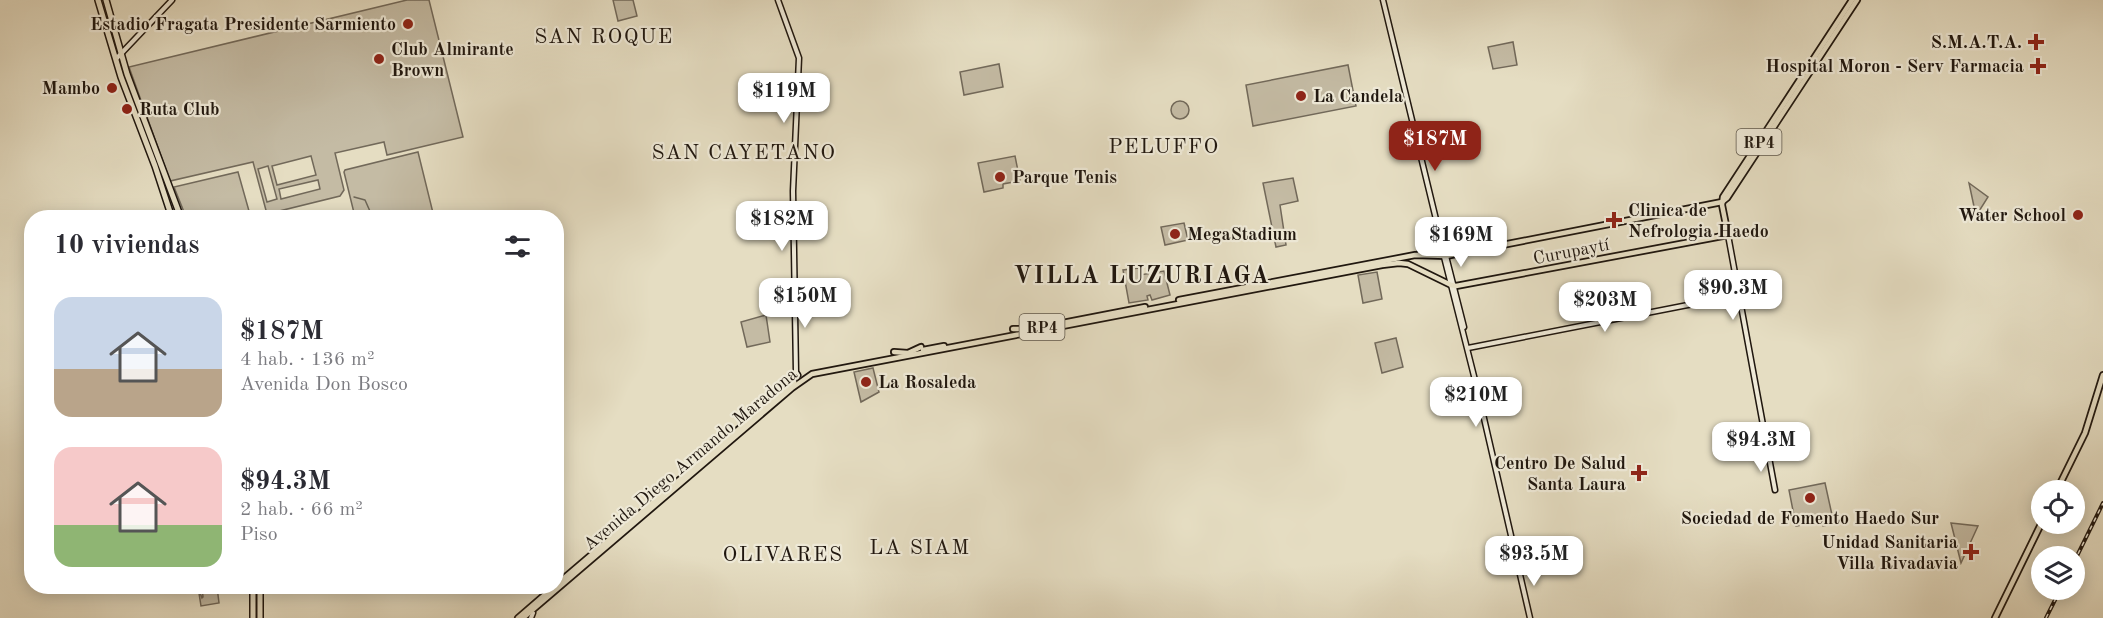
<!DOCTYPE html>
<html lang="es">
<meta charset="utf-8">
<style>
body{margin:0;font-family:"Old Standard TT",serif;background:#f7f7f7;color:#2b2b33;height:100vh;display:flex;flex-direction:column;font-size:22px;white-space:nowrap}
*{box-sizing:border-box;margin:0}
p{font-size:20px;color:#7c7c81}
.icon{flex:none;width:33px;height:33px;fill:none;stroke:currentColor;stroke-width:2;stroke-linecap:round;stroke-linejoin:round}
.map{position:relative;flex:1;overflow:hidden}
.sheet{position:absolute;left:24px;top:210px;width:540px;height:384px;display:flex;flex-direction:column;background:#fff;border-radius:24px;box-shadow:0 3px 15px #0003}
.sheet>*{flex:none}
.buttons{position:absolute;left:2031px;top:480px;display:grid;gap:12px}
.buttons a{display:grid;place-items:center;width:54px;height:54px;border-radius:50%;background:#fff;box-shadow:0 3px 15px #0003;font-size:30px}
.price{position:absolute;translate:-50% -51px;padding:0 14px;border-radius:12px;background:#fff;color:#222;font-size:20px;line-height:39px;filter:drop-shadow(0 2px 3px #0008)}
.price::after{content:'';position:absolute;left:50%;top:36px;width:18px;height:14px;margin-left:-9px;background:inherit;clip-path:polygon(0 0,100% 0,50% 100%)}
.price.active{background:#8f2418;color:#fff}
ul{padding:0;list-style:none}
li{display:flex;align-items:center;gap:18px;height:150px;padding:0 30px}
li span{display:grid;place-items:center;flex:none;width:168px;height:120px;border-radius:18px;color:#555}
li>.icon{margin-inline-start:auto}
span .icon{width:72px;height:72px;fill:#fffc;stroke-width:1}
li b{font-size:26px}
h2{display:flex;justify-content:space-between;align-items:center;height:72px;padding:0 30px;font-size:26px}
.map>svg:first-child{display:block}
.green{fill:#c4bba4;stroke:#72695a;stroke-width:1.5;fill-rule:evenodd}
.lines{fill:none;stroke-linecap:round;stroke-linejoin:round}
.stream{stroke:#6e6656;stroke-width:1.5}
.secondary-casing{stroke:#20170f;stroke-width:7}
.primary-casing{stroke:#20170f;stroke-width:8}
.highway-casing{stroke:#20170f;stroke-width:8}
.secondary{stroke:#eee9d7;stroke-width:4}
.primary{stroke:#e5ddc2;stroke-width:4.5}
.highway{stroke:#e5ddc2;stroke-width:5}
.rail-casing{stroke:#20170f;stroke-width:4}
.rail{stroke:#eee9d7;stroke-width:1.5;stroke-dasharray:4.5;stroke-linecap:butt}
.poi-dot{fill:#8f2418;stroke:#eee9d7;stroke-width:2}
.labels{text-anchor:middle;stroke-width:4.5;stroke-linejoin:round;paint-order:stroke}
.shield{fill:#eee9d7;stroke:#5e564b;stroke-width:1.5}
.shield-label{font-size:16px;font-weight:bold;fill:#20170f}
.poi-label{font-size:18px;font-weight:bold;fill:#20170f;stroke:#eee9d7;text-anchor:end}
.street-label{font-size:18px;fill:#20170f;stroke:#eee9d7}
.quarter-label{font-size:21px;letter-spacing:1.5px;fill:#20170f;stroke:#eee9d7}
.district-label{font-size:24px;font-weight:bold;letter-spacing:1.5px;fill:#20170f;stroke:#eee9d7}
</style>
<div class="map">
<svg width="2103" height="618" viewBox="0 0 2103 618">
<rect width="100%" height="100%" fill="#e5ddc2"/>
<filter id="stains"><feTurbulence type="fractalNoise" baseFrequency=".00333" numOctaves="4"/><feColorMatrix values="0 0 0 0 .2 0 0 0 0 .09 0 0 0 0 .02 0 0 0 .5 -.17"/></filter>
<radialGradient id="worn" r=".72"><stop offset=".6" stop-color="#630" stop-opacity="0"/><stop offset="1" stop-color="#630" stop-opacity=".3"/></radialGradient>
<g class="green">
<path d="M 407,0 L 429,0 L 463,137 L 387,155 L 384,142 L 335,153 L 344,190 L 340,196 L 267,214 L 253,162 L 170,181 L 129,67 ZM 311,156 L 316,175 L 277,185 L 272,166 ZM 268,166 L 277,199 L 267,202 L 258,169 ZM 318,180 L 320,189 L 281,199 L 279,189 Z"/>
<polygon points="613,0 633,0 637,16 618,21"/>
<polygon points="1513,42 1517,65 1493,69 1488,47"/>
<polygon points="999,64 1003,87 964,95 960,72"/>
<polygon points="1348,65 1356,106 1253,126 1246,85"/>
<circle cx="1180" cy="110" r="9"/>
<polygon points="418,152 434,217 355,217 344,172 345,170"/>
<polygon points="1015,156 1020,181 1003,184 1003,188 984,192 978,163"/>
<polygon points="238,172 249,211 225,217 211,217 208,213 196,217 186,217 174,187"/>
<polygon points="1293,178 1298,201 1280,205 1286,245 1276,247 1263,183"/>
<polygon points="1969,183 1988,197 1976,216"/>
<polygon points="1184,223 1188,240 1165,245 1161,227"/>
<polygon points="1139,268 1140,275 1164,271 1170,295 1152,300 1150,295 1147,296 1148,300 1129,303 1123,270"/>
<polygon points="1377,272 1382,299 1363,303 1358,275"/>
<polygon points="766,315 770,342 747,347 741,322"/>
<polygon points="1396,338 1403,367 1382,373 1375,343"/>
<polygon points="873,368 879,392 861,402 854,372"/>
<polygon points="1825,483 1834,524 1823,526 1821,521 1796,526 1789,490"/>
<polygon points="1951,523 1978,526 1961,563"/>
<polygon points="198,587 202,598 203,597 202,587 207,587 208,592 210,591 209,587 217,587 219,603 201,606"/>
</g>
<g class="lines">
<polyline class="stream" points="354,197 365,200 373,218"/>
<g class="secondary-casing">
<g id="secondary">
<polyline points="778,0 799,58 793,191 796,372 798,375"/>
<polyline points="1383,0 1441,240"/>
<polyline points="116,59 172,0"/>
<polyline points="1728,235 1775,490"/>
<polyline points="1441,239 1444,257 1477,388 1530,618"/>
<polyline points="1446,256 1464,327"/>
<polyline points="1468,348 1739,295"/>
<polyline points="531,618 533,613"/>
</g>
</g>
<g class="primary-casing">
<g id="primary">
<polyline points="1722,202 1727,198 1857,0"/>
<polyline points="1420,253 1436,248 1441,239"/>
<polyline points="1179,300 1415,255 1446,256 1722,202"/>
<polyline points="1047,326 1145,307"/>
<polyline points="1013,329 1032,329"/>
<polyline points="923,350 944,346"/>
<polyline points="894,352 908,353 921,347"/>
<polyline points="2057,490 2085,433 2103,375"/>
<polyline points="556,585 794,382"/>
<polyline points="518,618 555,586"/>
<polyline points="523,618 792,388 812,374 1382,265 1399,263 1408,264 1451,285 1456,286 1728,235 1722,205 1723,197 1852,0"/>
<polyline points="1995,618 2042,522"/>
</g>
</g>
<g class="highway-casing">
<g id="highway">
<polyline points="98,0 121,77 155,166 172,218"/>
<polyline points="106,0 127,74 181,218"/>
<polyline points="253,586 253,618"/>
<polyline points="260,586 260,618"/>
</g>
</g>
<use href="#secondary" class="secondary"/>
<use href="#primary" class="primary"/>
<use href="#highway" class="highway"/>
<g class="rail-casing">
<g id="rail">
<polyline points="2074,562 2103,503"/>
<polyline points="2046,618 2060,590"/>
</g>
</g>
<use href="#rail" class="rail"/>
</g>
<g class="poi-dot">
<circle cx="408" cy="24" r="6"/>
<path d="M2033 33h6v6h6v6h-6v6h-6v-6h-6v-6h6z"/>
<circle cx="379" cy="59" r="6"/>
<path d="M2035 57h6v6h6v6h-6v6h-6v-6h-6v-6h6z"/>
<circle cx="112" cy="88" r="6"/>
<circle cx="1301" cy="96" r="6"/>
<circle cx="127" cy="109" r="6"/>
<circle cx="1000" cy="177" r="6"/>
<circle cx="2078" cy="215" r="6"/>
<path d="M1611 211h6v6h6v6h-6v6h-6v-6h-6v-6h6z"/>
<circle cx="1175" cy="234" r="6"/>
<circle cx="866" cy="382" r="6"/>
<path d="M1636 464h6v6h6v6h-6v6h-6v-6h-6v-6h6z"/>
<circle cx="1810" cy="498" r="6"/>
<path d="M1968 543h6v6h6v6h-6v6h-6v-6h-6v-6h6z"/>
</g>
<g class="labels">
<g class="shield">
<rect x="1736.5" y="129" width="45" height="26" rx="4.5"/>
<rect x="1019.5" y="314" width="45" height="26" rx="4.5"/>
</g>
<g class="shield-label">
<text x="1759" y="148">RP4</text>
<text x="1042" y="333">RP4</text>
</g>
<g class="poi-label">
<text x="396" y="30">Estadio Fragata Presidente Sarmiento</text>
<text x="2022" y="48">S.M.A.T.A.</text>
<text x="391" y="55" text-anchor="start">Club Almirante<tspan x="391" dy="21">Brown</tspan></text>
<text x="2024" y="72">Hospital Moron - Serv Farmacia</text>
<text x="100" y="94">Mambo</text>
<text x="1313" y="102" text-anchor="start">La Candela</text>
<text x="139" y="115" text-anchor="start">Ruta Club</text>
<text x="1012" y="183" text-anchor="start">Parque Tenis</text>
<text x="1628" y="216" text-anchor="start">Clinica de<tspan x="1628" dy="21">Nefrologia Haedo</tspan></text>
<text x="2066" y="221">Water School</text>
<text x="1187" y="240" text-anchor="start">MegaStadium</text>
<text x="878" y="388" text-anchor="start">La Rosaleda</text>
<text x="1626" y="469">Centro De Salud<tspan x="1626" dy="21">Santa Laura</tspan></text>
<text x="1810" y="524" text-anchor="middle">Sociedad de Fomento Haedo Sur</text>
<text x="1958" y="548">Unidad Sanitaria<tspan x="1958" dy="21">Villa Rivadavia</tspan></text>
</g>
<g class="street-label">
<text transform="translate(1571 251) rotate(-11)" y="6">Curupaytí</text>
<text transform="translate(690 459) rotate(-40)" y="6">Avenida Diego Armando Maradona</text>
</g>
<g class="quarter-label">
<text x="604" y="43">SAN ROQUE</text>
<text x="1164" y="153">PELUFFO</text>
<text x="744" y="159">SAN CAYETANO</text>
<text x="920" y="554">LA SIAM</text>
<text x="783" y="561">OLIVARES</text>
</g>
<g class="district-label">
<text x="1142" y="283">VILLA LUZURIAGA</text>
</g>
</g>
<rect width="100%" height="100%" filter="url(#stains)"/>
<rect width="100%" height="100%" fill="url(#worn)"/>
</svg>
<div class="buttons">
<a><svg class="icon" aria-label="locate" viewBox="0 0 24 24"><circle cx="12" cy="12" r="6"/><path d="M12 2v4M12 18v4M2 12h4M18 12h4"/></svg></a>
<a><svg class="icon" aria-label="layers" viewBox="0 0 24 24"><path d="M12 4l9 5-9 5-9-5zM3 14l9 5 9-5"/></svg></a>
</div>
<b class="price" style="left:784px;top:124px">$119M</b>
<b class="price active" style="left:1435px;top:172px">$187M</b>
<b class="price" style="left:782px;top:252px">$182M</b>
<b class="price" style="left:1461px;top:268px">$169M</b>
<b class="price" style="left:1733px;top:321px">$90.3M</b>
<b class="price" style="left:805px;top:329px">$150M</b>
<b class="price" style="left:1605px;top:333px">$203M</b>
<b class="price" style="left:1476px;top:428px">$210M</b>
<b class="price" style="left:1761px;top:473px">$94.3M</b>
<b class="price" style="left:1534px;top:587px">$93.5M</b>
<section class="sheet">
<h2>10 viviendas<svg class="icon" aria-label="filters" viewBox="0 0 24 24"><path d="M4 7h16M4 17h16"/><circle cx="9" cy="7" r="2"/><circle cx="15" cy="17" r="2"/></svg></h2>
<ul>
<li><span style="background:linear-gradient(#c9d6e8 60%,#b9a48a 0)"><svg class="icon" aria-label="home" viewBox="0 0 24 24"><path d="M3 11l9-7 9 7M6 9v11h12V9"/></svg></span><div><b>$187M</b><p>4 hab. · 136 m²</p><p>Avenida Don Bosco</p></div></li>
<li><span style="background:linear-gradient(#f6c9c9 65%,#8fb573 0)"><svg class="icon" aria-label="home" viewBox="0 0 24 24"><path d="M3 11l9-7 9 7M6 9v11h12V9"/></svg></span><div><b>$94.3M</b><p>2 hab. · 66 m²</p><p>Piso</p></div></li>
</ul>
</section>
</div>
